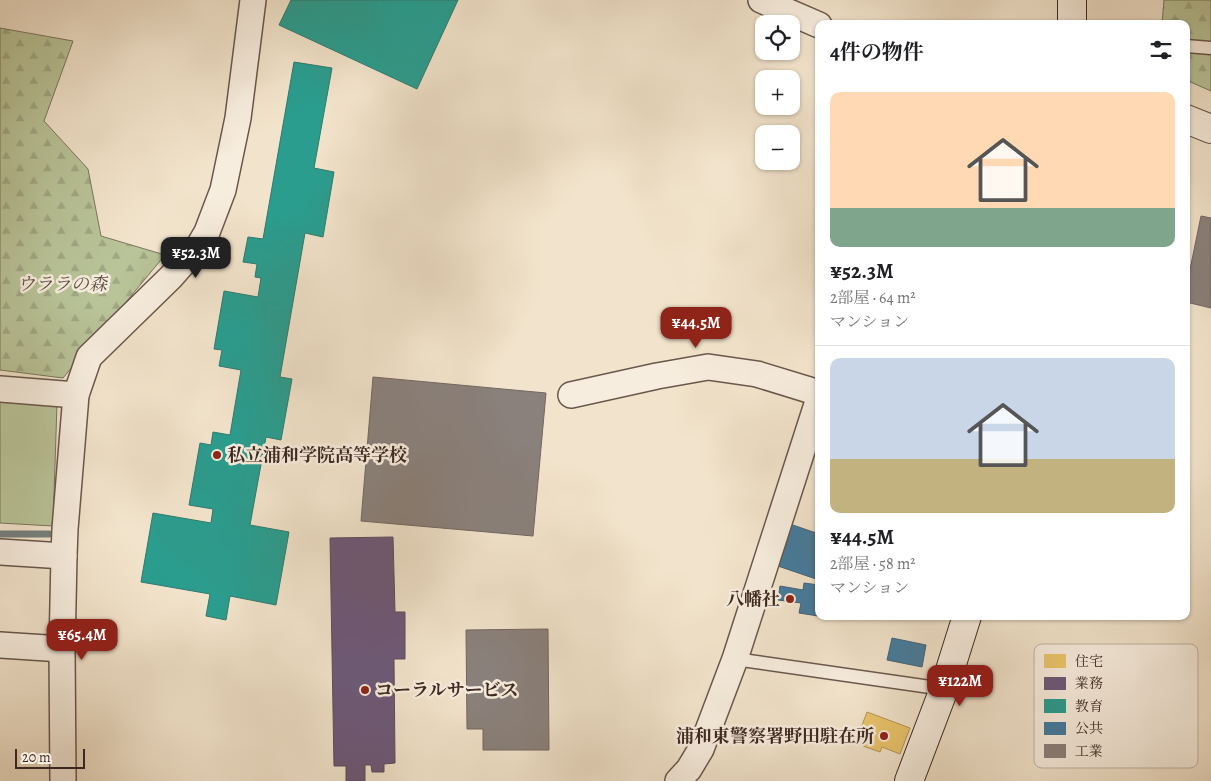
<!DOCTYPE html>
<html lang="ja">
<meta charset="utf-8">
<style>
body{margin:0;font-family:Alegreya,"Noto Serif JP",serif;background:#f2f2f2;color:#202124;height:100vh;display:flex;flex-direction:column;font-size:19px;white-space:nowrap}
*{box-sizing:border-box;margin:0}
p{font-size:16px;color:#757577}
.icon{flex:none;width:28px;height:28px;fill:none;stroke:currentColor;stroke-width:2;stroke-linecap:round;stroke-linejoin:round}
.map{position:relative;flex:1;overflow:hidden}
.panel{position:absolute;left:815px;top:20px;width:375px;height:600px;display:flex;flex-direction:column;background:#fff;border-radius:10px;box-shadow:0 1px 4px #0004}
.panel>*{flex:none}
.fabs{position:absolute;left:755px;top:15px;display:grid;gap:10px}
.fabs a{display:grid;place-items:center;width:45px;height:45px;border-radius:10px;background:#fff;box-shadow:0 1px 4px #0004;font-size:25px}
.scale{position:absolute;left:15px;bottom:12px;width:70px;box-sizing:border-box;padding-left:5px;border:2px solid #3c2821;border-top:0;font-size:14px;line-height:18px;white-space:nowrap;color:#3c2821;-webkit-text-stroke:4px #f7edde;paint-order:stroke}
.price{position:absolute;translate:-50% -42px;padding:0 11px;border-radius:10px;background:#8f2418;color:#fff;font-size:16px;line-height:32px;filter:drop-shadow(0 1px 2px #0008)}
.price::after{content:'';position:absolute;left:50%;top:30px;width:15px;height:11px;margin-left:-8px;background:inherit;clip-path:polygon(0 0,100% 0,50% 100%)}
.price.selected{background:#222;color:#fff}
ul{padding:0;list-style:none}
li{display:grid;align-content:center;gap:10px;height:265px;padding:0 15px}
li+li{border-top:1px solid #e0e0e0}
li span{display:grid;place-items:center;height:155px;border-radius:10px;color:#555}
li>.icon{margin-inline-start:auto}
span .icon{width:90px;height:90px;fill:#fffc;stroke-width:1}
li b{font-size:21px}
h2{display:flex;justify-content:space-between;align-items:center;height:60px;padding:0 15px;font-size:21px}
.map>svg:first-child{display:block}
.forest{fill:url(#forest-firs);stroke:#7a765d}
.pitch{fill:#b9c499;stroke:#7a765d}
.homes{fill:#e9c46a;stroke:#b59554}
.offices{fill:#6d597a;stroke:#5e4a5f}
.schools{fill:#2a9d8f;stroke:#2f7a6e}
.public{fill:#457b9d;stroke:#426278}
.industry{fill:#8a817c;stroke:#736661}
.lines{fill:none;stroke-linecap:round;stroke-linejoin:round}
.stream{stroke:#768180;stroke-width:7}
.service-casing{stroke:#6a574c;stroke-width:15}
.minor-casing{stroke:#6a574c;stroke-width:28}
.tertiary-casing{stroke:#6a574c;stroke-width:30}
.secondary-casing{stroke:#3c2821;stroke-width:30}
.service{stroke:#f7edde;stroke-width:12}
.minor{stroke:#f7edde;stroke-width:25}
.tertiary{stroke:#f7edde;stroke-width:28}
.secondary{stroke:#f7edde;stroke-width:28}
.poi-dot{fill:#8f2418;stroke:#f7edde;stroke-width:2}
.labels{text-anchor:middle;stroke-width:5;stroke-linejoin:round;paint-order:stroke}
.park-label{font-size:18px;font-style:italic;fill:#5b4f3f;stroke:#f7edde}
.poi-label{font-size:18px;font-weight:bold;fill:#3c2821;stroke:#f7edde;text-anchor:start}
.key{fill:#f7edde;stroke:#bfb2a5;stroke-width:1}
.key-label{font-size:14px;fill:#3c2821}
</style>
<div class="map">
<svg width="1211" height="781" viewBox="0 0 1211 781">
<defs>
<pattern id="forest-firs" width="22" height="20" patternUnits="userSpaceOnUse" patternTransform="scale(1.25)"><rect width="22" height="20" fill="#b9c499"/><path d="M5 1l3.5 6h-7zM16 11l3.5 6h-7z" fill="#a0a884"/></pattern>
</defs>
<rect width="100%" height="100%" fill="#f2e4cc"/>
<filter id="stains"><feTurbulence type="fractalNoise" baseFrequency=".004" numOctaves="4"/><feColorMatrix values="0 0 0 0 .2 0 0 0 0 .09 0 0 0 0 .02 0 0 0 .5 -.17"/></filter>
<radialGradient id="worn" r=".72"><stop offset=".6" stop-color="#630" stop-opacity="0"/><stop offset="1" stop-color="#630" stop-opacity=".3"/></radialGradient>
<g class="forest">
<polygon points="1164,0 1211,0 1211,91 1186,80 1186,24 1162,24"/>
<polygon points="0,28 73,41 44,121 88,169 101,236 165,255 63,378 0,370"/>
</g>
<polygon class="pitch" points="0,399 57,403 53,526 0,523"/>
<polygon class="homes" points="867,712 910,728 900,754 882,747 880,752 863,746 865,739 858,736"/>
<polygon class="offices" points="393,537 395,612 405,612 405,659 394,659 395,763 384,764 384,772 372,772 371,765 365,765 365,781 346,781 346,766 334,766 330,538"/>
<g class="schools">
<polygon points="291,0 458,0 417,89 279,25"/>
<polygon points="294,62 332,68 314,168 334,172 323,237 305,233 280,377 292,379 281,440 266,437 250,525 289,532 276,605 230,596 226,620 206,616 210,594 141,582 153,513 211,523 213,509 189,505 200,443 211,445 213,432 230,435 241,370 219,366 222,350 214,349 224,291 258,297 261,278 255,277 257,264 243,262 248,237 263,239"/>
</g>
<g class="public">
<polygon points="787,523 819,534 819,580 772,564"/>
<polygon points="804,583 819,585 818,616 799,613 801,603 778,600 780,586 803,590"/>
<polygon points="892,638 926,645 922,667 887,660"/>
</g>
<g class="industry">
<polygon points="1201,216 1211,218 1211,308 1186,302 1186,289"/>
<polygon points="373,377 546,393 533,536 361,521"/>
<polygon points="548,629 549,750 483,750 483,729 467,729 466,630"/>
</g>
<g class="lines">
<polyline class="stream" points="0,534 49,534"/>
<g class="service-casing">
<g id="service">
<polyline points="1186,46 1211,48"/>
<polyline points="735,659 944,689"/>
</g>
</g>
<g class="minor-casing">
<g id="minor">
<polyline points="761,0 819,25"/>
<polyline points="0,389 76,395"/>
<polyline points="571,395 657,376 708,367 757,374 819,393"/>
<polyline points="0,552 64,556"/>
<polyline points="0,645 62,649"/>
<polyline points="63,781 62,649 64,556 65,529 76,395 89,357 171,277 200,244 207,232 223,190 238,118 253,0"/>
<polyline points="678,781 689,769 701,749 735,659 819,398"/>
</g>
</g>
<g class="tertiary-casing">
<polyline id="tertiary" points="1186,119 1211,129"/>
</g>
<g class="secondary-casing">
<g id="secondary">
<polyline points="1072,0 1072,24"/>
<polyline points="909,781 944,689 967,616"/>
</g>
</g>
<use href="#service" class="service"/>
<use href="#minor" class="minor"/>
<use href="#tertiary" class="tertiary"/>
<use href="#secondary" class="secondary"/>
</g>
<g class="poi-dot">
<circle cx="217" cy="455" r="5"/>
<circle cx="790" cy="599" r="5"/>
<circle cx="365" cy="690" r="5"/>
<circle cx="884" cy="736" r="5"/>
</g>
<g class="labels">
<g class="park-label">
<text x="62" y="290">ウララの森</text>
</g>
<g class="poi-label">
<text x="227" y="461">私立浦和学院高等学校</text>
<text x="780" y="605" text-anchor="end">八幡社</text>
<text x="375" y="696">コーラルサービス</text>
<text x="874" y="742" text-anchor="end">浦和東警察署野田駐在所</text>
</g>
</g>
<rect x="1034" y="644" width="164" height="124" rx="8" class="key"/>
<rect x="1044" y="654" width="22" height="14" fill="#e9c46a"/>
<rect x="1044" y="677" width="22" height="13" fill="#6d597a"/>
<rect x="1044" y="699" width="22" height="14" fill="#2a9d8f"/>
<rect x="1044" y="722" width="22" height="13" fill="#457b9d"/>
<rect x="1044" y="744" width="22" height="14" fill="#8a817c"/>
<g class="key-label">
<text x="1075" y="666">住宅</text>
<text x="1075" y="688">業務</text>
<text x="1075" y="711">教育</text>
<text x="1075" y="733">公共</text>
<text x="1075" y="756">工業</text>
</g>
<rect width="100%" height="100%" filter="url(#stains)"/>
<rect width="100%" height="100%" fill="url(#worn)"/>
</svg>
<div class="fabs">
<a><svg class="icon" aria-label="locate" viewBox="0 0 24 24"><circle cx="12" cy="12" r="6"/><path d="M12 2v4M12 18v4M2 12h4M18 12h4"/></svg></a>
<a>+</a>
<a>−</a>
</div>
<div class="scale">20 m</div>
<b class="price selected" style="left:196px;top:279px">¥52.3M</b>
<b class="price" style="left:696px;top:349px">¥44.5M</b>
<b class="price" style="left:82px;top:661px">¥65.4M</b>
<b class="price" style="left:960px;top:707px">¥122M</b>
<section class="panel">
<h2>4件の物件<svg class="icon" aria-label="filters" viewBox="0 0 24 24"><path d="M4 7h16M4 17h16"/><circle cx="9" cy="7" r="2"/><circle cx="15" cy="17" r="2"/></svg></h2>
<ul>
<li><span style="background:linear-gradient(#ffd9b3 75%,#7fa58c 0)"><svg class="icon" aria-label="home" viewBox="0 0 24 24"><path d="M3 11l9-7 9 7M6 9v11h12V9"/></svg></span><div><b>¥52.3M</b><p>2部屋 · 64 m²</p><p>マンション</p></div></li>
<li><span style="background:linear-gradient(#c9d6e8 65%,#c2b280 0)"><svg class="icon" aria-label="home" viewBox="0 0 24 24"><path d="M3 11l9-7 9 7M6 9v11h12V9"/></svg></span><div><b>¥44.5M</b><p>2部屋 · 58 m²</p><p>マンション</p></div></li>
</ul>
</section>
</div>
